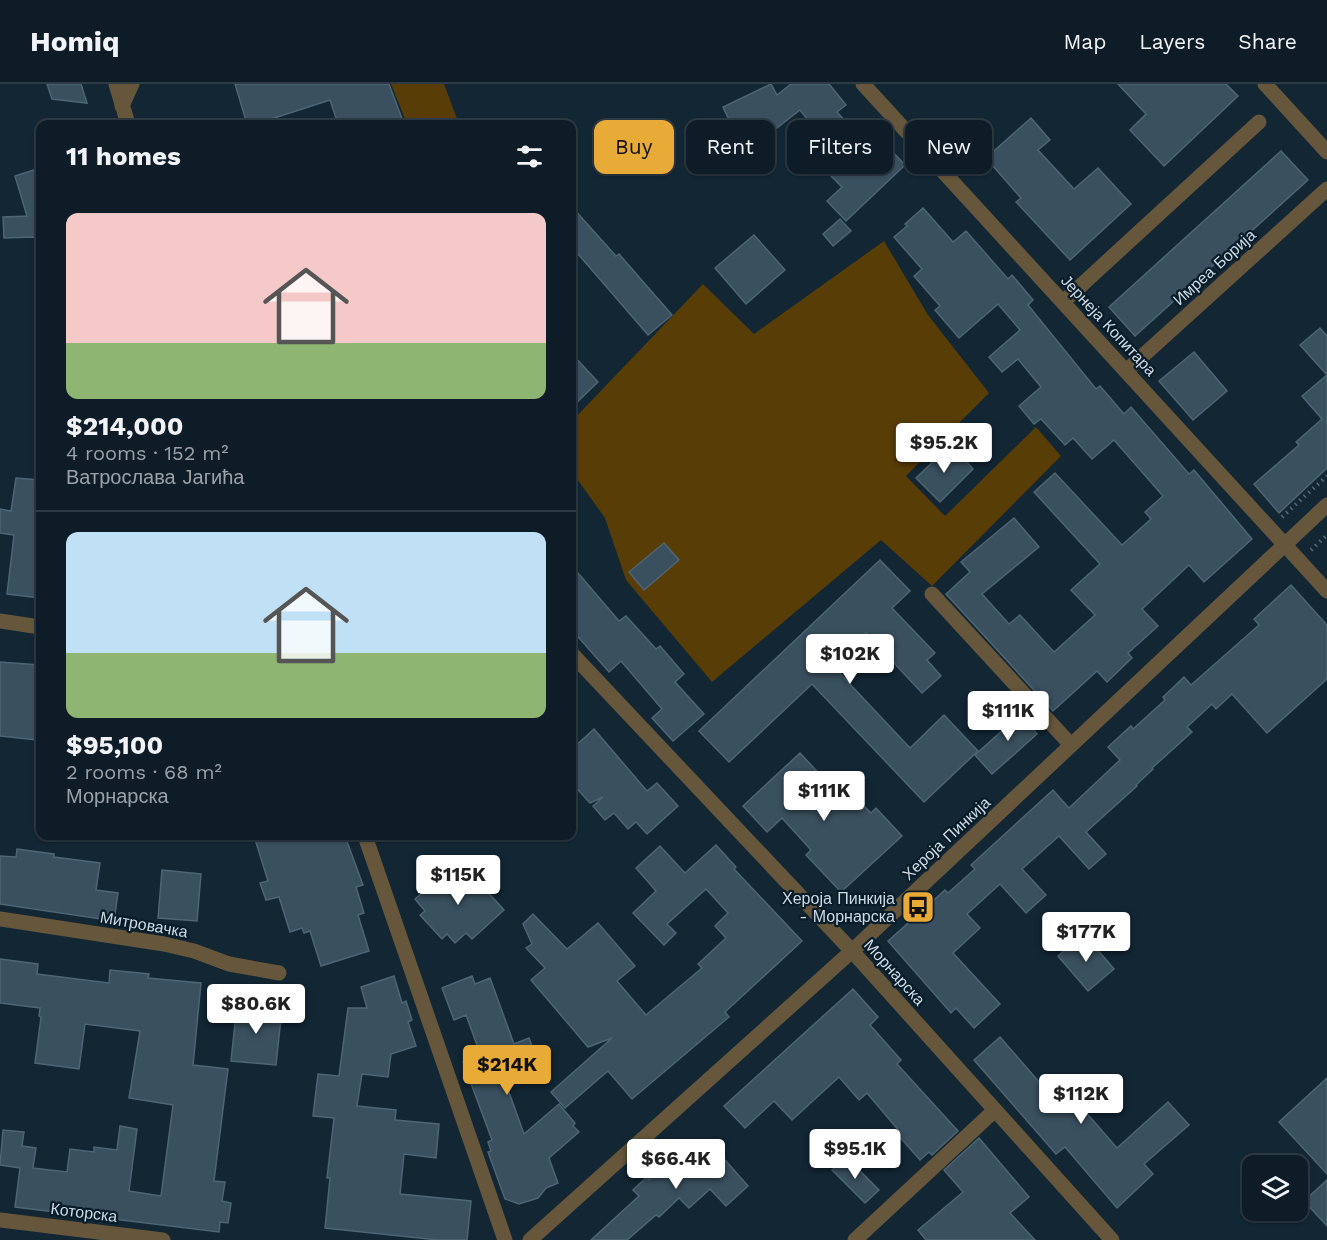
<!DOCTYPE html>
<meta charset="utf-8">
<style>
body{margin:0;font-family:"Work Sans",sans-serif;background:#1c2933;color:#f1f3f6;height:100vh;display:flex;flex-direction:column;font-size:22px;white-space:nowrap}
*{box-sizing:border-box;margin:0}
p{font-size:20px;color:#9ba1a7}
.icon{flex:none;width:33px;height:33px;fill:none;stroke:currentColor;stroke-width:2;stroke-linecap:round;stroke-linejoin:round}
.map{position:relative;flex:1;overflow:hidden}
.details{position:absolute;left:36px;top:36px;width:540px;height:720px;display:flex;flex-direction:column;background:#0e1c27;border-radius:12px;box-shadow:0 2px 4px #0004,0 0 0 2px #2e3a44}
.details>*{flex:none}
.hud{position:absolute;left:594px;top:36px;width:570px;height:54px;display:flex;gap:12px}
.fabs{position:absolute;left:1242px;top:1071px;display:grid;gap:12px}
.fabs a{display:grid;place-items:center;width:66px;height:66px;border-radius:12px;background:#0e1c27;box-shadow:0 2px 4px #0004,0 0 0 2px #2e3a44;font-size:30px}
.price{position:absolute;translate:-50% -51px;padding:0 14px;border-radius:6px;background:#fff;color:#222;font-size:20px;line-height:39px;filter:drop-shadow(0 2px 3px #0008)}
.price::after{content:'';position:absolute;left:50%;top:36px;width:18px;height:14px;margin-left:-9px;background:inherit;clip-path:polygon(0 0,100% 0,50% 100%)}
.price.on{background:#e8ab37;color:#111}
ul{padding:0;list-style:none}
li{display:grid;align-content:center;gap:12px;height:318px;padding:0 30px}
li+li{border-top:2px solid #2e3a44}
li span{display:grid;place-items:center;height:186px;border-radius:12px;color:#555}
li>.icon{margin-inline-start:auto}
span .icon{width:108px;height:108px;fill:#fffc;stroke-width:1}
li b{font-size:26px}
h2{display:flex;justify-content:space-between;align-items:center;height:72px;padding:0 30px;font-size:26px}
.tag{padding:0 21px;border-radius:12px;background:#0e1c27;box-shadow:0 2px 4px #0004,0 0 0 2px #2e3a44;font-size:21px;line-height:54px}
.tag.on{background:#e8ab37;color:#111}
header{display:flex;align-items:center;gap:36px;box-sizing:border-box;height:84px;padding:0 30px;background:#0e1c27;border-bottom:2px solid #2e3a44}
header strong{font-size:28px}
nav{display:flex;gap:33px;margin-inline-start:auto;font-size:21px}
.map>svg:first-child{display:block}
.green{fill:#583d06}
.building{fill:#3a505f;stroke:#4e6574;stroke-width:1.5}
.lines{fill:none;stroke-linecap:round;stroke-linejoin:round}
.path{stroke:#5a6b77;stroke-width:4;stroke-dasharray:1.5 4.5;stroke-linecap:butt}
.minor{stroke:#66563b;stroke-width:15}
.labels{text-anchor:middle;stroke-width:4.5;stroke-linejoin:round;paint-order:stroke}
.street-label{font-size:16px;fill:#cfdbe4;stroke:#081c29}
.poi-label{font-size:16px;fill:#cfdbe4;stroke:#081c29;text-anchor:end}
</style>
<header>
<strong>Homiq</strong>
<nav><a>Map</a><a>Layers</a><a>Share</a></nav>
</header>
<div class="map">
<svg width="1327" height="1156" viewBox="0 0 1327 1156">
<rect width="100%" height="100%" fill="#122634"/>
<g class="green">
<polygon points="391,0 444,0 459,40 407,40"/>
<polygon points="884,157 928,231 989,309 906,392 945,432 1036,343 1061,372 932,502 881,456 712,598 626,496 605,434 572,388 572,337 703,200 754,250"/>
</g>
<g class="building">
<polygon points="47,0 81,0 87,19 52,15"/>
<polygon points="235,0 389,0 404,40 338,40 330,16 256,40 247,40"/>
<polygon points="771,0 777,11 791,0 829,0 846,21 837,28 862,56 873,47 905,81 846,137 827,117 842,103 828,89 837,80 820,61 825,57 800,26 768,51 769,53 743,66 723,23"/>
<polygon points="1118,0 1226,0 1238,12 1164,82 1130,46 1146,30"/>
<polygon points="1031,34 1050,56 1038,66 1074,105 1098,84 1131,120 1070,176 1016,118 1021,114 986,74"/>
<polygon points="1281,67 1308,96 1135,252 1109,223"/>
<polygon points="40,84 40,161 37,162 34,153 4,154 3,133 27,132 15,92"/>
<polygon points="572,123 616,172 619,170 672,231 648,251 572,163"/>
<polygon points="923,124 953,158 966,147 1008,195 1012,191 1033,216 1028,221 1096,305 1100,302 1124,330 1131,323 1189,390 1194,386 1252,455 1204,498 1189,481 1142,525 1158,542 1128,569 1132,574 1107,598 1097,587 1053,627 946,510 970,488 961,478 1014,434 1039,463 982,510 1009,540 1020,531 1054,568 1095,531 1071,506 1100,480 1034,408 1055,389 1122,461 1151,435 1145,428 1163,412 1114,356 1092,375 1073,354 1065,361 1041,335 1034,340 1019,322 1041,303 1018,275 1002,288 989,273 1020,246 998,220 959,254 935,226 940,222 914,192 922,185 894,153 907,142 905,140"/>
<polygon points="840,135 851,147 833,162 823,150"/>
<polygon points="754,151 785,186 746,220 715,184"/>
<polygon points="1320,244 1327,252 1327,384 1279,429 1254,400 1299,361 1296,358 1322,335 1302,312 1327,291 1300,261"/>
<polygon points="1194,268 1227,307 1193,336 1159,297"/>
<polygon points="572,270 598,298 572,323"/>
<polygon points="946,365 955,373 959,369 973,385 940,418 916,394"/>
<polygon points="16,394 39,396 35,434 40,434 40,514 7,510 14,451 0,449 0,425 11,427"/>
<polygon points="664,459 679,476 644,506 629,488"/>
<polygon points="880,476 910,507 892,524 935,569 927,576 941,592 922,609 866,549 832,581 910,664 944,631 978,667 924,718 812,600 729,678 699,647"/>
<polygon points="572,482 619,537 626,532 656,565 660,562 684,590 675,598 704,630 673,657 652,634 662,625 621,577 609,588 572,546"/>
<polygon points="1291,501 1327,541 1327,595 1267,649 1232,610 1216,625 1212,620 1187,643 1192,648 1152,684 1153,685 1136,701 1137,702 1086,748 1106,770 1089,785 1059,752 1022,785 1046,811 1026,829 1000,800 967,830 980,844 953,869 1000,920 974,944 956,924 951,929 888,857 945,806 948,809 975,785 971,781 1053,706 1069,724 1120,676 1108,663 1131,642 1133,645 1165,616 1163,613 1184,593 1191,601 1259,541 1254,535"/>
<polygon points="0,578 40,581 40,627 37,656 0,652"/>
<polygon points="1025,626 1038,640 1033,645 1037,650 992,690 975,671"/>
<polygon points="594,645 647,707 657,699 678,722 647,750 636,738 628,745 614,729 605,736 593,722 603,713 590,719 572,699 572,665"/>
<polygon points="800,669 851,724 859,717 871,729 876,724 902,752 841,808 806,771 811,766 782,734 767,748 743,722"/>
<polygon points="254,752 345,752 363,801 356,803 364,829 358,831 369,867 321,882 310,847 304,849 302,844 290,848 279,813 266,816 260,799 268,797"/>
<polygon points="716,761 736,783 734,785 802,857 725,928 729,933 632,1015 608,987 565,1024 551,1008 612,954 588,963 531,896 545,884 526,864 532,860 523,840 533,830 567,865 598,839 635,882 617,897 646,931 702,884 698,880 726,854 715,842 728,829 706,805 667,840 676,849 664,861 633,829 656,807 636,784 660,762 685,789"/>
<polygon points="17,765 54,770 54,773 100,779 96,806 118,809 114,837 0,820 0,772 16,773"/>
<polygon points="450,784 460,795 469,787 504,826 472,855 466,849 455,859 447,850 442,855 420,831 425,827 415,815"/>
<polygon points="162,786 201,790 197,837 158,834"/>
<polygon points="1084,850 1114,885 1088,907 1058,872"/>
<polygon points="0,875 38,880 37,890 109,899 110,886 149,890 148,894 201,899 193,981 228,985 214,1097 225,1098 222,1117 231,1119 228,1139 220,1138 219,1148 15,1123 20,1084 0,1081 3,1046 24,1048 22,1062 36,1064 33,1084 67,1088 70,1065 94,1068 94,1063 117,1066 120,1042 137,1045 129,1107 161,1112 173,1021 129,1014 140,947 85,940 79,985 35,979 41,933 39,932 40,924 0,919"/>
<polygon points="394,892 402,919 406,917 412,936 408,938 416,962 391,970 388,993 362,990 357,1022 396,1026 395,1036 439,1040 436,1074 404,1070 400,1110 471,1117 467,1156 438,1156 325,1144 330,1094 327,1094 334,1034 313,1032 318,990 339,992 348,924 367,924 361,903"/>
<polygon points="472,892 475,900 490,894 514,960 529,954 539,982 504,994 524,1050 559,1020 575,1039 573,1042 579,1048 549,1074 558,1099 546,1104 538,1114 519,1120 505,1115 488,1068 491,1067 488,1058 492,1056 463,978 481,972 466,931 454,936 442,904"/>
<polygon points="853,905 878,933 870,941 901,976 897,980 958,1047 932,1071 929,1068 920,1076 897,1050 900,1048 867,1009 859,1016 839,993 792,1036 774,1017 745,1044 724,1022"/>
<polygon points="237,920 282,925 276,981 231,977"/>
<polygon points="1000,953 1053,1014 1079,991 1091,1005 1077,1018 1117,1064 1168,1018 1189,1041 1144,1080 1153,1090 1117,1124 1065,1063 1056,1070 974,976"/>
<polygon points="1327,994 1327,1090 1279,1038"/>
<polygon points="979,1054 1029,1113 1010,1129 1035,1156 926,1156 918,1146 963,1108 944,1086"/>
<polygon points="697,1057 706,1067 710,1063 716,1069 718,1068 748,1102 726,1122 710,1105 689,1124 679,1114 659,1133 656,1131 627,1156 591,1156 639,1112 633,1106 647,1093 649,1096 676,1071 678,1074"/>
<polygon points="846,1073 879,1106 865,1119 832,1086"/>
<polygon points="1327,1096 1327,1142 1304,1117"/>
</g>
<g class="lines">
<g class="path">
<polyline points="1282,433 1327,392"/>
<polyline points="1311,466 1327,451"/>
</g>
<g class="minor">
<polyline points="116,0 128,40"/>
<polyline points="863,0 1327,507"/>
<polyline points="1265,0 1327,68"/>
<polyline points="122,22 132,0"/>
<polyline points="1063,218 1259,38"/>
<polyline points="1126,287 1327,105"/>
<polyline points="932,510 1071,661"/>
<polyline points="0,537 40,543"/>
<polyline points="572,570 852,867 1112,1156"/>
<polyline points="365,752 505,1156"/>
<polyline points="0,835 164,860 194,867 229,880 279,889"/>
<polyline points="0,1136 163,1156"/>
<polyline points="530,1156 852,867 1327,421"/>
<polyline points="855,1156 995,1026"/>
</g>
</g>
<defs>
<g id="bus-square" transform="scale(1.725)"><rect x="-9" y="-9" width="18" height="18" rx="4" fill="#e8ab37" stroke="#081c29"/><path d="M-5-6H5V4H4V6H2V4H-2V6H-4V4H-5ZM-3.5-4V0h7V-4ZM-3.5 1.2v1.5H-2V1.2ZM2 1.2v1.5H3.5V1.2Z" fill="#111"/></g>
</defs>
<g fill-rule="evenodd">
<use href="#bus-square" x="918" y="823"/>
</g>
<g class="labels">
<g class="street-label">
<text transform="translate(1214 183) rotate(-42)" y="6">Имреа Борија</text>
<text transform="translate(1109 241) rotate(47)" y="6">Јернеја Копитара</text>
<text transform="translate(946 754) rotate(-43)" y="6">Хероја Пинкија</text>
<text transform="translate(144 840) rotate(10)" y="6">Митровачка</text>
<text transform="translate(895 888) rotate(48)" y="6">Морнарска</text>
<text transform="translate(84 1128) rotate(7)" y="6">Которска</text>
</g>
<g class="poi-label">
<text x="895" y="820">Хероја Пинкија<tspan x="895" dy="18">- Морнарска</tspan></text>
</g>
</g>
</svg>
<div class="fabs">
<a><svg class="icon" aria-label="layers" viewBox="0 0 24 24"><path d="M12 4l9 5-9 5-9-5zM3 14l9 5 9-5"/></svg></a>
</div>
<b class="price" style="left:944px;top:390px">$95.2K</b>
<b class="price" style="left:850px;top:601px">$102K</b>
<b class="price" style="left:1008px;top:658px">$111K</b>
<b class="price" style="left:824px;top:738px">$111K</b>
<b class="price" style="left:458px;top:822px">$115K</b>
<b class="price" style="left:1086px;top:879px">$177K</b>
<b class="price" style="left:256px;top:951px">$80.6K</b>
<b class="price on" style="left:507px;top:1012px">$214K</b>
<b class="price" style="left:1081px;top:1041px">$112K</b>
<b class="price" style="left:855px;top:1096px">$95.1K</b>
<b class="price" style="left:676px;top:1106px">$66.4K</b>
<div class="hud">
<a class="tag on">Buy</a>
<a class="tag">Rent</a>
<a class="tag">Filters</a>
<a class="tag">New</a>
</div>
<section class="details">
<h2>11 homes<svg class="icon" aria-label="filters" viewBox="0 0 24 24"><path d="M4 7h16M4 17h16"/><circle cx="9" cy="7" r="2"/><circle cx="15" cy="17" r="2"/></svg></h2>
<ul>
<li><span style="background:linear-gradient(#f6c9c9 70%,#8fb573 0)"><svg class="icon" aria-label="home" viewBox="0 0 24 24"><path d="M3 11l9-7 9 7M6 9v11h12V9"/></svg></span><div><b>$214,000</b><p>4 rooms · 152 m²</p><p>Ватрослава Јагића</p></div></li>
<li><span style="background:linear-gradient(#bfe0f5 65%,#8fb573 0)"><svg class="icon" aria-label="home" viewBox="0 0 24 24"><path d="M3 11l9-7 9 7M6 9v11h12V9"/></svg></span><div><b>$95,100</b><p>2 rooms · 68 m²</p><p>Морнарска</p></div></li>
</ul>
</section>
</div>
